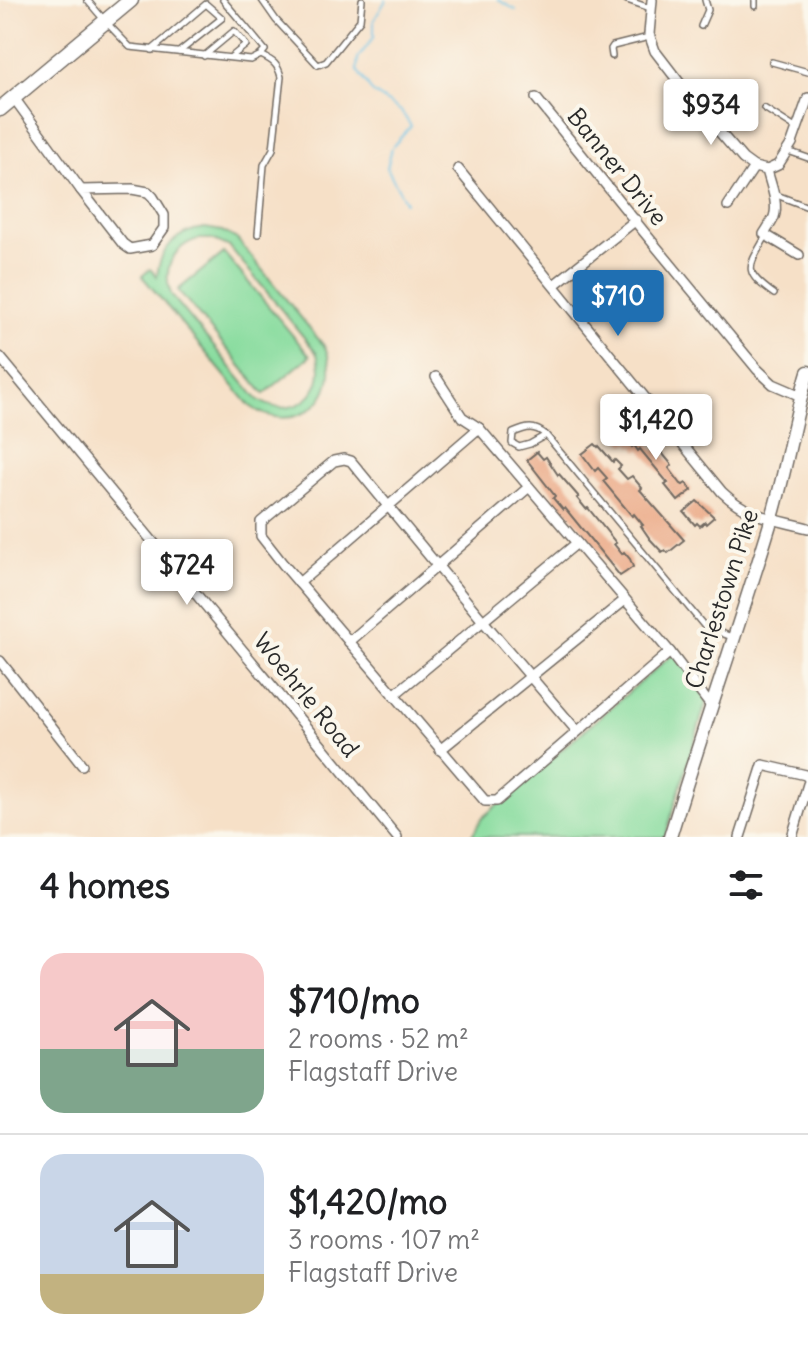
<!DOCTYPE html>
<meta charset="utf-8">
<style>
body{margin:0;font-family:Delius,sans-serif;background:#f6f6f6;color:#202124;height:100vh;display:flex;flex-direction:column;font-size:30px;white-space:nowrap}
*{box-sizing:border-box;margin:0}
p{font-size:26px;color:#757577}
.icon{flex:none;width:44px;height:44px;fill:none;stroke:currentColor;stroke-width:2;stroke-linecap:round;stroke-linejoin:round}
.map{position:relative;height:837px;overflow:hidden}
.sheet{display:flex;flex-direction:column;background:#fff;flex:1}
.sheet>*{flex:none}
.price{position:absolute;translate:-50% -68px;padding:0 18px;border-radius:8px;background:#fff;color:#222;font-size:26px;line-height:52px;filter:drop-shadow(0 2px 4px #0008)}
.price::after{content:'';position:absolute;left:50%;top:48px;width:24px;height:18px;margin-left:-12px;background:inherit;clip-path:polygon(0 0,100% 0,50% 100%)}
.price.on{background:#1f6fb2;color:#fff}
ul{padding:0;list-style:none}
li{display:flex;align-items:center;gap:24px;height:200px;padding:0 40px}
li+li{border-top:2px solid #e0e0e0}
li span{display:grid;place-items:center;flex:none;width:224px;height:160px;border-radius:24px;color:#555}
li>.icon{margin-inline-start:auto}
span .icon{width:96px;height:96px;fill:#fffc;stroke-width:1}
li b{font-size:34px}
h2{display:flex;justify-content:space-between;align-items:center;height:96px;padding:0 40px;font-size:34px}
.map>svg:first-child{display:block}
.green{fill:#87dc9e;stroke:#598464;stroke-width:2;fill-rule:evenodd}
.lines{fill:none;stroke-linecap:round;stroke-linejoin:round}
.stream{stroke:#6ac3e7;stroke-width:2}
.building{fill:#eaa480}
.service-casing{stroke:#726a62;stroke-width:8}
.minor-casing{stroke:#726a62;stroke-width:12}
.tertiary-casing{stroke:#726a62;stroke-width:15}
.secondary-casing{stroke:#726a62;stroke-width:17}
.service{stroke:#fff;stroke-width:5}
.minor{stroke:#fff;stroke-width:9}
.tertiary{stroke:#fff;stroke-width:12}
.secondary{stroke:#fff;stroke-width:14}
.labels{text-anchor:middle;stroke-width:8;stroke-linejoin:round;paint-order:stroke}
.street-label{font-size:24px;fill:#2b2b2b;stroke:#fbf7ec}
</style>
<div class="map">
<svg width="808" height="837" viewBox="0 0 808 837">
<rect width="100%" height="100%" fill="#fbf7ec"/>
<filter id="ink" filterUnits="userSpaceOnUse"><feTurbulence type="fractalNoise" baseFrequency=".0125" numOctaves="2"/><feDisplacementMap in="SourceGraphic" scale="16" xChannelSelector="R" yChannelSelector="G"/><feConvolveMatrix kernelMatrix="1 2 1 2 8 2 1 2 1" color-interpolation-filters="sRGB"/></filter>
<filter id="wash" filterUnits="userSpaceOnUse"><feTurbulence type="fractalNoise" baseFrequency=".006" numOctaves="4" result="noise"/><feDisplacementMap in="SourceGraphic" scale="32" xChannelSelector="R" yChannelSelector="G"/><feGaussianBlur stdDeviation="1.8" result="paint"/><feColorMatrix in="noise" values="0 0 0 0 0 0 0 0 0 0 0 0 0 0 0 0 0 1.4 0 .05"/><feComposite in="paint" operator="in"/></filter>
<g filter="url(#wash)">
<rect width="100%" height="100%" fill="#f6e0c7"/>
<g class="green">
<path d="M 205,228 L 222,231 L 237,239 L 325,347 C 347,397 294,439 250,406 L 142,276 L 150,269 L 157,276 C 160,248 177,231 205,228 ZM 198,239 L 212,239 L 230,247 L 316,352 C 333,391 292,424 257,399 L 172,296 C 161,271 172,247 198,239 Z"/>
<polygon points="224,253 310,356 264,394 178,290"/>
<polygon points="678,650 709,693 665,837 471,837 482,818"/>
</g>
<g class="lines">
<g class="stream">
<polyline points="386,0 374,20 374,37 358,58 357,70 373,93 401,111 411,126 392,147 387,168 406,203"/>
<polyline points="498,0 516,10"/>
</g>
</g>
<g id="blocks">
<g class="building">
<polygon points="634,425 645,436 643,438 654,451 658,448 672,465 669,468 681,484 683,485 686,483 692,490 678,501 665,485 668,483 640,449 638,451 634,445 632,447 629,443 625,445 620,439 625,435 623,434"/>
<polygon points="595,444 598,447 599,446 613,462 615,460 621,466 618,469 627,479 632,476 642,488 640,490 684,540 668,553 665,550 662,552 650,539 641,526 643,525 634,514 632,516 603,481 607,478 598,468 595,471 582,454"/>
<polygon points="537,452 543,459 546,457 558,475 559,474 579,497 577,498 586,509 588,508 616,543 614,544 622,554 624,552 630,559 633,567 626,572 620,576 565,508 563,510 553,498 555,496 527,460"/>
<polygon points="697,501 714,517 706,524 705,522 700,526 697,523 695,525 684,512"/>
</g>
</g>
</g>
<g filter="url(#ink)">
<use href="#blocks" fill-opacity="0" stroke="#726a62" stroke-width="2"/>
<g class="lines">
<g class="service-casing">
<g id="service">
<polyline points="87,0 105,21 130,47 251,60 261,55 265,50 223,0"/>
<polyline points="262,0 276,20 318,65 326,62 360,20 362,0"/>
<polyline points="627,0 650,8"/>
<polyline points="755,6 755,0"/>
<polyline points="701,26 708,10 705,0"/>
<polyline points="152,50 206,4 222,18 179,52"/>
<polyline points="204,56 234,31 246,45 231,57"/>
<polyline points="612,56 611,49 613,46 649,37"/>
<polyline points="772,62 808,72"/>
<polyline points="764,108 797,129"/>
<polyline points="709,118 728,101 735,92"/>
<polyline points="788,151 808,158"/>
<polyline points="774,194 808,207"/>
<path d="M 258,234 L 264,165 L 273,149 L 281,77 C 278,64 273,61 261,55"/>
<path d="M 766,236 C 748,268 742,271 774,294"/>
<path d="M 546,435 L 530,444 L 519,447 L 512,443 L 513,433 C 527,427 534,425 546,435 L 705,627 L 732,637"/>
</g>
</g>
<g class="minor-casing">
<g id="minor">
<polyline points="652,0 649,34 655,51 698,107 743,159 754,167 767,170 778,165 792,143 808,98"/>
<polyline points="14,98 81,190"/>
<polyline points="536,98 644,232 757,369 773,384 801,396"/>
<path d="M 458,169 L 722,492 C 748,517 774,519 808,528"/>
<path d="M 767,170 C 770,183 779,203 774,217 C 772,222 767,229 764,234 L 799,255"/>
<polygon points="132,189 148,192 153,197 164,215 164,228 152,245 130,249 123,244 81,190"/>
<polyline points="728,206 754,167"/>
<polyline points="554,285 636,220"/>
<polyline points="0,357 397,837"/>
<polyline points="436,377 462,417 479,428 670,652 711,706"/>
<polyline points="299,583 479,428"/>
<polyline points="349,642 529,487"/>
<polyline points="0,661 82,765"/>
<polyline points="394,695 577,543"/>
<polyline points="577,731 483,621 351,461 344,459 334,461 261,522 261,536 283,564 485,801 497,801 670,652"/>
<polyline points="440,750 625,600"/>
<polyline points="740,837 763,765 806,775 808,778"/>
<polyline points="792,837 808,784"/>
</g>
</g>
<g class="tertiary-casing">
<path id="tertiary" d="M 670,837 C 702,731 739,627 771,521 C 786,472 793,421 808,372"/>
</g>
<g class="secondary-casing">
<polyline id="secondary" points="0,109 131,0"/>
</g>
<use href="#service" class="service"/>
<use href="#minor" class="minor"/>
<use href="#tertiary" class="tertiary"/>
<use href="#secondary" class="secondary"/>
</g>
</g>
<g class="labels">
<g class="street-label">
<text transform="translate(617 167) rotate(51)" y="8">Banner Drive</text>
<text transform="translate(722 599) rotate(-72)" y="8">Charlestown Pike</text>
<text transform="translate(306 695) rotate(51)" y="8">Woehrle Road</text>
</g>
</g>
</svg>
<b class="price" style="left:711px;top:147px">$934</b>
<b class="price on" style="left:618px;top:338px">$710</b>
<b class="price" style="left:656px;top:462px">$1,420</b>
<b class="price" style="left:187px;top:607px">$724</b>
</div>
<section class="sheet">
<h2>4 homes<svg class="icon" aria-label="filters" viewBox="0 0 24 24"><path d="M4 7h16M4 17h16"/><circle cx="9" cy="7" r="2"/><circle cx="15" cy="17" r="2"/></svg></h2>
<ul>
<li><span style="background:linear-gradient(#f6c9c9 60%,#7fa58c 0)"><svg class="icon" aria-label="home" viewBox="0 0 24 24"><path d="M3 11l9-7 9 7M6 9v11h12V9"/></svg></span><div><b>$710/mo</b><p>2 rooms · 52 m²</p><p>Flagstaff Drive</p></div></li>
<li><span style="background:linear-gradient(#c9d6e8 75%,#c2b280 0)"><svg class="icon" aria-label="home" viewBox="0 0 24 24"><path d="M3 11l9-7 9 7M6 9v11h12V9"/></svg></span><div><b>$1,420/mo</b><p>3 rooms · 107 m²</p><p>Flagstaff Drive</p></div></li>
</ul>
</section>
